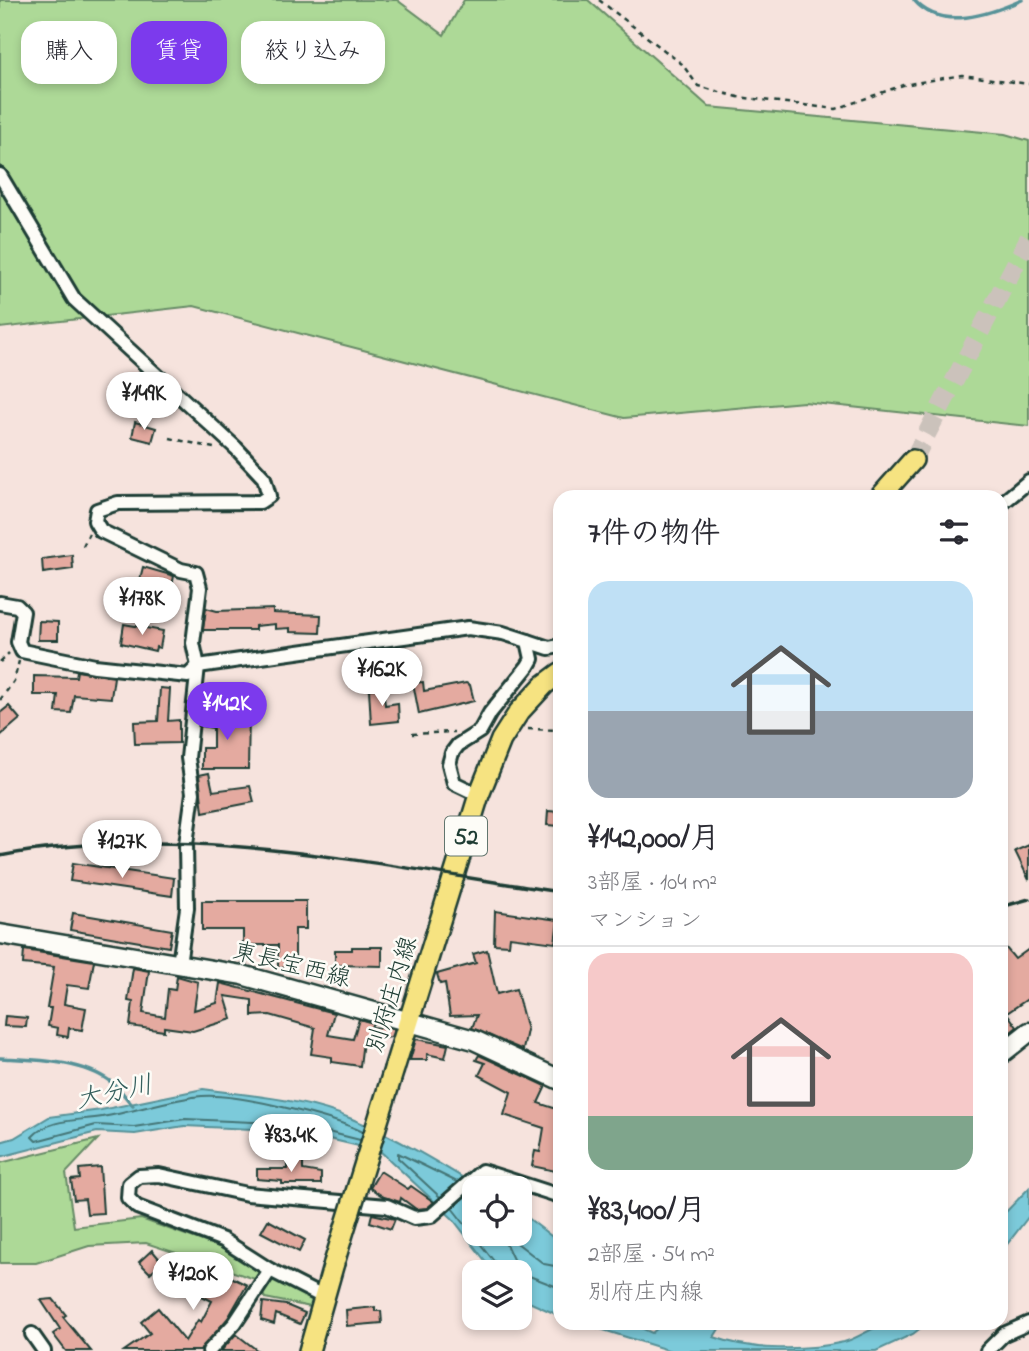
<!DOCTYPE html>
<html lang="ja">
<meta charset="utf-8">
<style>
body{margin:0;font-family:"Indie Flower","Klee One",sans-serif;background:#f7f7f7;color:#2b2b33;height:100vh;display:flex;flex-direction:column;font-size:26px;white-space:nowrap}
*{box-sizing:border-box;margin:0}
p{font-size:23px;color:#7c7c81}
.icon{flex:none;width:38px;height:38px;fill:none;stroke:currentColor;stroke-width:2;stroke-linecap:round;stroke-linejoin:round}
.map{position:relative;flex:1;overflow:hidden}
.drawer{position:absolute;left:553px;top:490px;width:455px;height:840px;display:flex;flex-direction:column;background:#fff;border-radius:21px;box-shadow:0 4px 10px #0003}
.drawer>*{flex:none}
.top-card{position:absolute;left:21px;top:21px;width:427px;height:63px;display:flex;gap:14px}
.buttons{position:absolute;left:462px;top:1176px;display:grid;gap:14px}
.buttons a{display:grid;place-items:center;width:70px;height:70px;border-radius:14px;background:#fff;box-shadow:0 4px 10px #0003;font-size:35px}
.price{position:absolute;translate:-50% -60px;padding:0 16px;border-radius:24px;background:#fff;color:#222;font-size:23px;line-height:46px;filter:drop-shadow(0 2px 4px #0008)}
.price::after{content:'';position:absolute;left:50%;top:42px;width:21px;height:16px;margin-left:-10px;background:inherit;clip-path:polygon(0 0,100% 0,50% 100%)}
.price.selected{background:#7c3aed;color:#fff}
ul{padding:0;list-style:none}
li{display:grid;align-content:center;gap:14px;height:371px;padding:0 35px}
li+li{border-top:2px solid #e1e1e2}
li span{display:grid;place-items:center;height:217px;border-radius:21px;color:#555}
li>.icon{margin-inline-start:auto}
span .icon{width:126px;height:126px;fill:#fffc;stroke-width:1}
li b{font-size:30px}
h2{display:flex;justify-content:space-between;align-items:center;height:84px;padding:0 35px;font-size:30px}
.pill{padding:0 24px;border-radius:21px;background:#fff;box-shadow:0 4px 10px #0003;font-size:24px;line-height:63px}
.pill.selected{background:#7c3aed;color:#fff}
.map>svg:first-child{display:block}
.green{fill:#add997;stroke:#668b66;stroke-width:2}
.water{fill:#7ccada;stroke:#579298;stroke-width:2}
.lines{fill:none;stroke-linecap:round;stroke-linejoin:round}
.shore{stroke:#447576;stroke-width:2}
.stream{stroke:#579298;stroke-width:3.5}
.building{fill:#e4aaa0;stroke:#1f3d34;stroke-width:2}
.primary-tunnel{stroke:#cbc2bb;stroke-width:19;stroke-dasharray:19 10;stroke-linecap:butt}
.street-casing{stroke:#1f3d34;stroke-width:18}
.secondary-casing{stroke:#1f3d34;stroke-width:23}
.primary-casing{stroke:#1f3d34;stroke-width:24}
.path{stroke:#1f3d34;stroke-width:2.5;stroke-dasharray:5 5;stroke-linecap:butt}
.street{stroke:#fdfcf7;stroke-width:12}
.secondary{stroke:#fdfcf7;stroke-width:18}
.primary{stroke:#f6e381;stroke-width:19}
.rail{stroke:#1f3d34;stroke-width:3.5}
.primary-bridge-casing{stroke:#1f3d34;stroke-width:24;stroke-linecap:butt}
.primary-bridge{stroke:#f6e381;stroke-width:19}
.labels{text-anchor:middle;stroke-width:5;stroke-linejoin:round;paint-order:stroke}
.shield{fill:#fdfcf7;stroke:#62766e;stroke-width:2}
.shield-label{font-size:23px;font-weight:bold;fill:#1f3d34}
.street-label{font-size:24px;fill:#1f3d34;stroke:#fdfcf7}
.water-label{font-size:26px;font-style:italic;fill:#36605e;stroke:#fdfcf7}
</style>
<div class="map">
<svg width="1029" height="1351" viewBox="0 0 1029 1351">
<rect width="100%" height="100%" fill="#f6e3dd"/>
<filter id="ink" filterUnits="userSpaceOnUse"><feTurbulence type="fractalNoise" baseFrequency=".0143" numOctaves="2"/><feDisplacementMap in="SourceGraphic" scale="14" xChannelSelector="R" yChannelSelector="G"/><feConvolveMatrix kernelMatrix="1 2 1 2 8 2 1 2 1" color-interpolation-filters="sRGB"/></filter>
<g filter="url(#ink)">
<g class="green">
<polygon points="0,0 397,0 444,35 464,0 588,0 709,107 1005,134 1029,141 1029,426 804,402 624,418 194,306 0,328"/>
<polygon points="98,1139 66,1173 74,1227 141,1219 267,1264 313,1296 311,1307 265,1298 255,1279 146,1243 89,1246 36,1263 0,1263 0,1163"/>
</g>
<g class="water">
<path d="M 203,1089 C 252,1096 306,1099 352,1119 C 396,1137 439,1163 480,1188 L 474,1188 L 474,1234 L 520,1234 L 520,1212 L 523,1214 L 560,1243 L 560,1316 L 520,1298 L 520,1272 L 494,1272 L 452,1218 L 380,1151 L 295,1131 L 184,1126 L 135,1134 L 97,1132 L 0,1157 L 0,1142 L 14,1138 L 49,1117 L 101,1110 Z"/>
<polygon points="1029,1188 1029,1216 1001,1252 1001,1217"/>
<path d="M 581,1323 L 631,1323 L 652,1333 L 660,1326 L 657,1323 L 703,1323 L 719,1329 L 714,1337 C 751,1351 805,1351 844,1342 C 859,1338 873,1326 889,1323 C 901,1321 915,1323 927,1323 L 913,1334 L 876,1351 L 671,1351 Z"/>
</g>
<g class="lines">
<g class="shore">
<path d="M 360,1140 L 296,1124 L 185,1119 L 134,1127 L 96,1125 L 36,1141 L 32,1137 C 49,1118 79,1121 102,1117 C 135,1112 168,1099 202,1096 C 235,1093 333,1117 363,1132"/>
<polyline points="440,1197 398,1158 398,1153 457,1182"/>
<polyline points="452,1208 497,1265 499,1272"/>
<polyline points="560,1267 544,1264 508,1236 502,1236 519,1272 560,1288"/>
</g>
<g class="stream">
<path d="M 914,0 C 941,32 990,14 1022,0"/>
<path d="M 0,1058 C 35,1060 82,1060 111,1082 C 120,1088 126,1098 133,1106"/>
</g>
</g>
<g class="building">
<polygon points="135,422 156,428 152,442 132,437"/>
<polygon points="72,555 73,569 43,573 42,559"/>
<polygon points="143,567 174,576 171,591 139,583"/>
<polygon points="206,608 217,611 273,609 273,613 321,615 320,633 290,632 290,628 275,629 275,624 255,626 255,630 203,630"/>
<polygon points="39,621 58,622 58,640 38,640"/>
<polygon points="124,624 163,631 160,648 156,647 155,651 121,643"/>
<polygon points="77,671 114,677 111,698 74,695 71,713 56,712 58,695 34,695 34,676 76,677"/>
<polygon points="423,682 424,691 466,683 470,685 474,701 419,714 413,683"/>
<polygon points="160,688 170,689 168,721 179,720 179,743 135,744 134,722 158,721"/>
<polygon points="383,688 385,705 398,703 399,721 371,724 369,689"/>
<polygon points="9,706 20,719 0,736 0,713"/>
<polygon points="202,713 249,715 248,769 202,769 202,748 213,748 213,728 200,726"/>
<polygon points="209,773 213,791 250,786 254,802 203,812 199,775"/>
<polygon points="548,811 560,812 560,826 547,825"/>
<polygon points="1029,845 1029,880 1015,851"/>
<polygon points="73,863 174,878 172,896 70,881"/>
<polygon points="202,901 306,901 306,929 295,929 295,967 278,968 278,945 243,945 243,930 202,930"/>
<polygon points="495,911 558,920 555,943 510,937 509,945 494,944"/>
<polygon points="73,913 172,930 169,947 70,930"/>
<polygon points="1001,942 1015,959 1029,949 1029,998 1007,1013 1017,1027 1001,1040"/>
<polygon points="352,947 382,947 382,966 335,965 335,950 352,950"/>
<polygon points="24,950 94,961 89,988 67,985 64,1004 86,1008 82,1030 69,1028 68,1037 57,1035 58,1028 48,1026 51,1008 47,1008 54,967 23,964"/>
<polygon points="487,950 497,994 516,989 527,1030 523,1050 472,1028 477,1015 450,1016 445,983 440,984 437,974 476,963 473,954"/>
<polygon points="133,968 149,971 143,1013 165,1017 168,989 175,990 177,976 198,982 194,1010 217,1003 220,983 334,1013 328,1035 353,1039 359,1019 373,1023 371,1027 394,1029 391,1037 363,1041 360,1066 332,1062 332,1057 311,1054 315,1028 270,1015 252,1016 252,1000 225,996 232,1019 193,1031 164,1027 164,1031 130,1026 133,1002 128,1001"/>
<polygon points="5,1016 27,1018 26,1027 4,1026"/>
<polygon points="416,1039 448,1045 445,1058 427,1054 427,1060 410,1060"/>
<polygon points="479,1055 546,1086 538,1103 560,1110 560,1172 532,1166 535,1151 540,1152 544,1128 504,1115 511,1092 479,1075 485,1063 476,1060"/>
<polygon points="287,1157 303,1157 303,1170 321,1173 321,1184 282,1184 282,1181 257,1179 257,1169 287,1169"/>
<polygon points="100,1167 103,1213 87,1214 85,1199 74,1200 71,1180 80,1179 79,1169"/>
<polygon points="380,1171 408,1189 411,1186 434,1202 427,1208 416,1209 401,1198 400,1202 384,1197 370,1188"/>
<polygon points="372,1214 395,1219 391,1229 370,1222"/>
<polygon points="268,1220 305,1240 299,1252 261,1232"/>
<polygon points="152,1250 162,1262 150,1273 139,1262"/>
<polygon points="170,1258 197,1271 200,1266 223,1278 225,1274 247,1285 228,1318 200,1351 124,1351 150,1333 141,1322 158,1308 185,1341 198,1320 201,1322 212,1301 188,1289 191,1284 164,1270"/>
<polygon points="53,1299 66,1315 63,1317 91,1351 66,1351 53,1334 60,1329 41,1300"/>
<polygon points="263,1302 286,1305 305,1313 300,1324 276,1314 274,1324 261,1320"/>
<polygon points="375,1307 375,1311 381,1311 382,1323 347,1326 346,1310"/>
<polygon points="236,1334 258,1351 221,1351"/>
</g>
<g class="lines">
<polyline class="primary-tunnel" points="913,460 1029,238"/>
<g class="street-casing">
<g id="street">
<polyline points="0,175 74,299 236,448 264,478 269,496 260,502 118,503 97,510 95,521 101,531 181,570 196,573 200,588 193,643 198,666 188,758 193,793 186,844 187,908 179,964"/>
<polyline points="1001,504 1029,481"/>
<polyline points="0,603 17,606 23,612 18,642 22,651 95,666 188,676 198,666 468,628 503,633 528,641 532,659 528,666 490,713 480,731 458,745 452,753 449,764 454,783 479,795"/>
<polyline points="528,641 549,648 560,646"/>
<polyline points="323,1297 270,1270 223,1240 137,1207 128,1198 129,1184 139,1176 159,1175 247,1194 387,1206 414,1218 431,1216 482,1171 560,1196"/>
<polyline points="32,1334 44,1351"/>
<polyline points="209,1351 235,1323 270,1270"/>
<polyline points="987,1351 1004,1334 1029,1323"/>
</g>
</g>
<g class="secondary-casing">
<g id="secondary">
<polyline points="0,934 242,975 474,1040 560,1080"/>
<polyline points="1001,1054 1029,1032"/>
</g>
</g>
<g class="primary-casing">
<g id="primary">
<polyline points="880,497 913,460"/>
<polyline points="394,1069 479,795 501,740 519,712 544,685 560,673"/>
<polyline points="309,1351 334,1263"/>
</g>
</g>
<g class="path">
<polyline points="599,0 682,64 698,86 738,97 836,109 903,85 962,75 1029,84"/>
<polyline points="170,438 218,449"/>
<polyline points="83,546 89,533"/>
<polyline points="0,662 9,653"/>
<polyline points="0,700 14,681 19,661"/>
<polyline points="528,729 560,730"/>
<polyline points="412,734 454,732"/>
</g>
<use href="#street" class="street"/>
<use href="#secondary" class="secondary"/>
<use href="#primary" class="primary"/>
<g class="rail">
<path d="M 0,856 C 187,821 375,865 560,892"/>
<polyline points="1001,907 1029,899"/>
</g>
<g class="primary-bridge-casing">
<polyline id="primary-bridge" points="334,1263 394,1069"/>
</g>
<use href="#primary-bridge" class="primary-bridge"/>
</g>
</g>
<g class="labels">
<rect class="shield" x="445" y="816.5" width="42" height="39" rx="5"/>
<g class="shield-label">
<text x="466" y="844">52</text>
</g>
<g class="street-label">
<text transform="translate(292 964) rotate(14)" y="8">東長宝西線</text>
<text transform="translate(391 994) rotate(-73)" y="8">別府庄内線</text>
</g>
<g class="water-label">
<text transform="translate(114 1091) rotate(-12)" y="9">大分川</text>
</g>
</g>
</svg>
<div class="buttons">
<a><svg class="icon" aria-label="locate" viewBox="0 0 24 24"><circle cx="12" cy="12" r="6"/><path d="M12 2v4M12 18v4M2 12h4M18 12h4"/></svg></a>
<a><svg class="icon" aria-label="layers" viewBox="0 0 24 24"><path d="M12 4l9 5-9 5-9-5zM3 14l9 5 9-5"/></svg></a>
</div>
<b class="price" style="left:144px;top:432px">¥149K</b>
<b class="price" style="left:142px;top:637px">¥178K</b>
<b class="price" style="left:382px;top:708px">¥162K</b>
<b class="price selected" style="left:227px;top:742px">¥142K</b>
<b class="price" style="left:122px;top:880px">¥127K</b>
<b class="price" style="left:291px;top:1174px">¥83.4K</b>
<b class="price" style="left:193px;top:1312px">¥120K</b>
<div class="top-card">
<a class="pill">購入</a>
<a class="pill selected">賃貸</a>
<a class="pill">絞り込み</a>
</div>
<section class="drawer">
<h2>7件の物件<svg class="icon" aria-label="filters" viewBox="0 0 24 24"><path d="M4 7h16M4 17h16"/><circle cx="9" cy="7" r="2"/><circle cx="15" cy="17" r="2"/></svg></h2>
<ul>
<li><span style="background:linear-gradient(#bfe0f5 60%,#9aa5b1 0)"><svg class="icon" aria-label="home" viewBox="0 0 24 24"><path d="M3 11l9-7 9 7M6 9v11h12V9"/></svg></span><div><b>¥142,000/月</b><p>3部屋 · 104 m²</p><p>マンション</p></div></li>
<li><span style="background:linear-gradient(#f6c9c9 75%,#7fa58c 0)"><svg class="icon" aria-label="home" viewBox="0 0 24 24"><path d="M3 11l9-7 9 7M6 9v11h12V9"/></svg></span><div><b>¥83,400/月</b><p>2部屋 · 54 m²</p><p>別府庄内線</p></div></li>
</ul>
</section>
</div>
